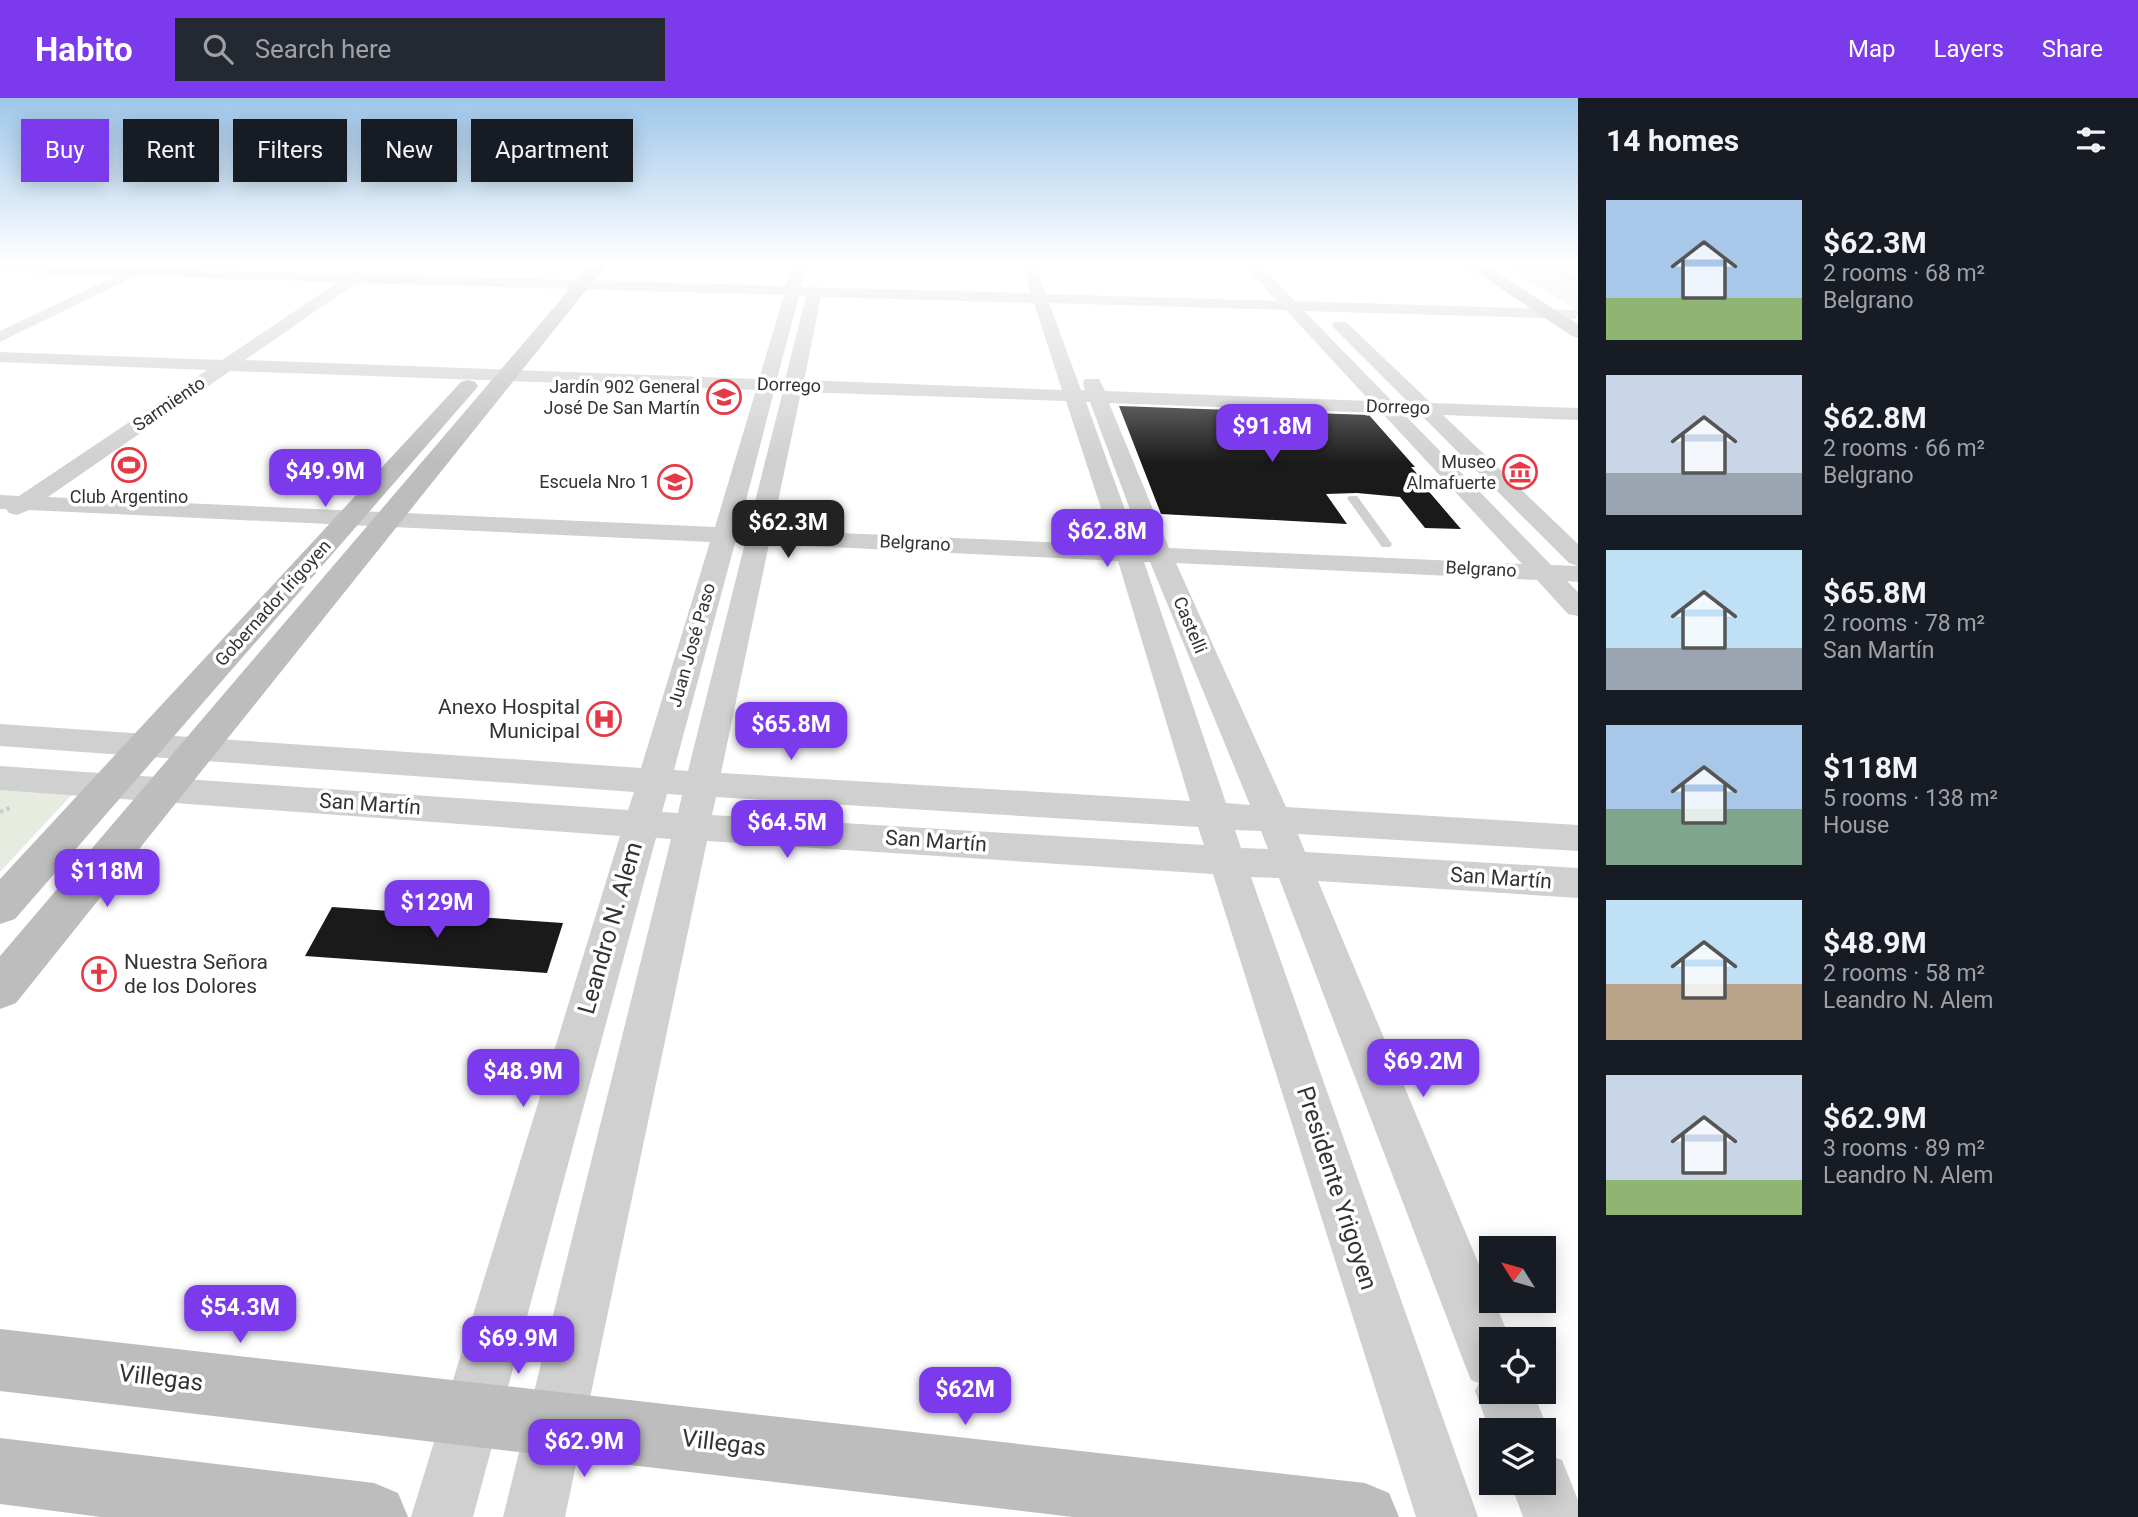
<!DOCTYPE html>
<meta charset="utf-8">
<style>
body{margin:0;font-family:Roboto,sans-serif;background:#242831;color:#f1f3f6;height:100vh;display:flex;flex-direction:column;font-size:26px;white-space:nowrap}
*{box-sizing:border-box;margin:0}
p{font-size:23px;color:#9ea1a6}
.icon{flex:none;width:38px;height:38px;fill:none;stroke:currentColor;stroke-width:2;stroke-linecap:round;stroke-linejoin:round}
.map{position:relative;flex:1;overflow:hidden}
.panel{display:flex;flex-direction:column;background:#171b24;width:560px}
.panel>*{flex:none}
.top-card{position:absolute;left:21px;top:21px;width:665px;height:63px;display:flex;gap:14px}
.needle{width:46px;rotate:307deg}
.controls{position:absolute;left:1479px;top:1138px;display:grid;gap:14px}
.controls a{display:grid;place-items:center;width:77px;height:77px;border-radius:0px;background:#171b24;box-shadow:0 4px 18px #0003;font-size:35px}
.price{position:absolute;translate:-50% -60px;padding:0 16px;border-radius:14px;background:#7c3aed;color:#fff;font-size:23px;line-height:46px;filter:drop-shadow(0 2px 4px #0008)}
.price::after{content:'';position:absolute;left:50%;top:42px;width:21px;height:16px;margin-left:-10px;background:inherit;clip-path:polygon(0 0,100% 0,50% 100%)}
.price.on{background:#222;color:#fff}
ul{padding:0;list-style:none}
li{display:flex;align-items:center;gap:21px;height:175px;padding:0 28px}
li span{display:grid;place-items:center;flex:none;width:196px;height:140px;border-radius:0px;color:#555}
li>.icon{margin-inline-start:auto}
span .icon{width:84px;height:84px;fill:#fffc;stroke-width:1}
li b{font-size:30px}
h2{display:flex;justify-content:space-between;align-items:center;height:84px;padding:0 28px;font-size:30px}
.chip{padding:0 24px;border-radius:0px;background:#171b24;box-shadow:0 4px 18px #0003;font-size:24px;line-height:63px}
.chip.on{background:#7c3aed;color:#fff}
header{display:flex;align-items:center;gap:42px;box-sizing:border-box;height:98px;padding:0 35px;background:#7c3aed;color:#fff}
header strong{font-size:33px}
nav{display:flex;gap:38px;margin-inline-start:auto;font-size:24px}
.search{width:490px;height:63px;background:#242831;display:flex;align-items:center;gap:18px;box-sizing:border-box;padding:0 24px;border-radius:0px;color:#9ea1a6;font-size:26px}
main{display:flex;flex:1;min-height:0}
.map>svg:first-child{display:block}
.green{fill:#e6ecdf}
.building{fill:#1a1a1a}
.lines{fill:none;stroke-linecap:round;stroke-linejoin:round}
.path{stroke:#cdcdcd;stroke-width:4.5;stroke-dasharray:3.5 3.5;stroke-linecap:butt}
.lane{fill:#d0d0d0;fill-rule:evenodd}
.street{fill:#d0d0d0;fill-rule:evenodd}
.secondary{fill:#bdbdbd;fill-rule:evenodd}
.labels{text-anchor:middle;stroke-width:7;stroke-linejoin:round;paint-order:stroke}
.far-street-label{font-size:18px;fill:#333;stroke:#fff}
.far-poi-label{font-size:18px;fill:#333;stroke:#fff;text-anchor:end}
.poi-label{font-size:21px;fill:#333;stroke:#fff;text-anchor:end}
.street-label{font-size:21px;fill:#333;stroke:#fff}
.near-street-label{font-size:24px;fill:#333;stroke:#fff}
</style>
<header>
<strong>Habito</strong>
<div class="search"><svg class="icon" aria-label="search" viewBox="0 0 24 24"><circle cx="10" cy="10" r="6"/><path d="M15 15l6 6"/></svg>Search here</div>
<nav><a>Map</a><a>Layers</a><a>Share</a></nav>
</header>
<main>
<div class="map">
<svg width="1578" height="1419" viewBox="0 0 1578 1419">
<rect width="100%" height="100%" fill="#fff"/>
<g class="green">
<polygon points="1501,166 1578,166 1578,213"/>
<polygon points="0,685 78,690 0,774"/>
</g>
<g class="building">
<polygon points="1119,308 1369,317 1415,369 1411,369 1429,389 1425,389 1461,431 1425,430 1400,399 1357,395 1326,396 1347,426 1161,416"/>
<polygon points="332,809 563,825 547,875 305,858"/>
</g>
<g class="lines">
<polyline class="path" points="0,714 12,709"/>
<g class="lane">
<path d="M 1535,166 C 1551,166 1565,170 1578,180 L 1578,186 L 1562,176 Z"/>
<polygon points="1349,398 1357,398 1392,446 1390,449 1382,449 1347,400"/>
</g>
<g class="street">
<path d="M 0,166 L 350,176 L 358,173 L 365,176 L 786,188 L 793,166 L 807,166 L 801,189 L 1031,195 L 1021,166 L 1035,166 L 1046,196 L 1277,203 L 1244,166 L 1259,166 L 1295,203 L 1578,212 L 1576,221 L 1304,213 L 1392,303 L 1408,304 L 1334,230 L 1332,227 L 1334,224 L 1346,224 L 1431,305 L 1578,310 L 1578,322 L 1443,317 L 1578,446 L 1578,468 L 1569,465 L 1420,316 L 1404,316 L 1551,467 L 1578,468 L 1578,484 L 1567,483 L 1578,494 L 1578,518 L 1568,516 L 1537,482 L 1176,465 L 1286,709 L 1578,727 L 1578,753 L 1298,736 L 1305,754 L 1578,770 L 1578,800 L 1318,783 L 1491,1195 L 1491,1202 L 1494,1202 L 1510,1241 L 1491,1241 L 1491,1293 L 1533,1293 L 1548,1332 L 1544,1344 L 1544,1332 L 1491,1332 L 1491,1336 L 1475,1293 L 1479,1285 L 1471,1282 L 1463,1262 L 1279,780 L 1251,779 L 1478,1419 L 1416,1419 L 1213,776 L 707,743 L 565,1419 L 503,1419 L 671,741 L 656,740 L 473,1419 L 411,1419 L 620,738 L 0,692 L 0,668 L 628,712 L 634,694 L 0,648 L 0,626 L 641,670 L 710,444 L 29,412 L 17,417 L 9,415 L 6,411 L 0,411 L 0,397 L 19,398 L 207,272 L 0,264 L 0,254 L 222,262 L 338,184 L 135,178 L 0,244 L 0,233 L 116,178 L 0,174 ZM 356,185 L 784,197 L 759,281 L 245,262 ZM 799,198 L 806,198 L 785,282 L 777,281 ZM 821,199 L 1034,205 L 1062,292 L 804,282 ZM 1049,205 L 1286,212 L 1370,303 L 1105,293 L 1099,281 L 1085,281 L 1083,285 L 1085,292 L 1081,292 ZM 230,273 L 756,292 L 715,429 L 48,399 ZM 774,293 L 783,293 L 748,431 L 739,430 ZM 801,294 L 1066,303 L 1113,447 L 772,432 ZM 1086,304 L 1090,304 L 1144,449 L 1138,448 ZM 1109,305 L 1382,315 L 1522,466 L 1169,450 ZM 735,445 L 745,445 L 688,673 L 674,672 ZM 769,446 L 1118,463 L 1190,703 L 721,675 ZM 1144,464 L 1150,464 L 1250,707 L 1226,705 ZM 667,696 L 682,697 L 678,715 L 662,714 ZM 716,699 L 1198,729 L 1204,747 L 712,717 ZM 1235,732 L 1261,733 L 1268,751 L 1241,750 Z"/>
<polygon points="1544,1355 1562,1362 1578,1402 1578,1419 1523,1419 1510,1384 1544,1384"/>
</g>
<g class="secondary">
<polygon points="591,166 607,166 16,905 0,911 0,858"/>
<polygon points="1464,166 1483,166 1578,226 1578,240 1572,238"/>
<polygon points="468,282 475,284 478,288 475,292 15,821 0,826 0,781 461,284"/>
<polygon points="0,1231 1365,1385 1389,1395 1399,1419 1073,1419 0,1293"/>
<polygon points="0,1340 374,1385 398,1395 408,1419 101,1419 0,1406"/>
</g>
</g>
<linearGradient id="sky" x2="0" y2="1"><stop stop-color="#9ec6ea"/><stop offset="0.45" stop-color="#fff"/><stop offset="1" stop-color="#fff" stop-opacity="0"/></linearGradient>
<rect width="1578" height="365" fill="url(#sky)"/>
<defs>
<g id="school-ring" transform="scale(1.75)"><circle r="9.5" fill="#fff" stroke="#e63946" stroke-width="1.5"/><path d="M0-5L7-2L0 1L-7-2ZM-4 1L0 2.5L4 1V4Q0 6-4 4Z" fill="#e63946"/></g>
<g id="stadium-ring" transform="scale(1.75)"><circle r="9.5" fill="#fff" stroke="#e63946" stroke-width="1.5"/><path d="M0-5a6.5 5 0 1 0 0 10a6.5 5 0 1 0 0-10ZM-3.5-1.8h7v3.6h-7Z" fill="#e63946"/></g>
<g id="museum-ring" transform="scale(1.75)"><circle r="9.5" fill="#fff" stroke="#e63946" stroke-width="1.5"/><path d="M0-6L6-3V-2H-6V-3ZM-5-1h2V3h-2ZM-1-1h2V3h-2ZM3-1h2V3H3ZM-6 4H6V6H-6Z" fill="#e63946"/></g>
<g id="hospital-ring" transform="scale(1.75)"><circle r="9.5" fill="#fff" stroke="#e63946" stroke-width="1.5"/><path d="M-5-5h3v3.5h4V-5h3V5h-3V1.5h-4V5h-3Z" fill="#e63946"/></g>
<g id="church-ring" transform="scale(1.75)"><circle r="9.5" fill="#fff" stroke="#e63946" stroke-width="1.5"/><path d="M-1.2-6h2.4v3.5h3.3v2.4h-3.3V6h-2.4V-.1h-3.3v-2.4h3.3Z" fill="#e63946"/></g>
</defs>
<g fill-rule="evenodd">
<use href="#school-ring" x="724" y="299"/>
<use href="#stadium-ring" x="129" y="367"/>
<use href="#museum-ring" x="1520" y="374"/>
<use href="#school-ring" x="675" y="384"/>
<use href="#hospital-ring" x="604" y="621"/>
<use href="#church-ring" x="99" y="876"/>
</g>
<g class="labels">
<g class="far-street-label">
<text transform="translate(789 287) rotate(2)" y="6">Dorrego</text>
<text transform="translate(169 306) rotate(-34)" y="6">Sarmiento</text>
<text transform="translate(1398 309) rotate(2)" y="6">Dorrego</text>
<text transform="translate(915 445) rotate(3)" y="6">Belgrano</text>
<text transform="translate(1481 471) rotate(3)" y="6">Belgrano</text>
<text transform="translate(273 505) rotate(-48)" y="6">Gobernador Irigoyen</text>
<text transform="translate(1190 527) rotate(67)" y="6">Castelli</text>
<text transform="translate(692 547) rotate(-74)" y="6">Juan José Paso</text>
</g>
<g class="far-poi-label">
<text x="700" y="295">Jardín 902 General<tspan x="700" dy="21">José De San Martín</tspan></text>
<text x="1496" y="370">Museo<tspan x="1496" dy="21">Almafuerte</tspan></text>
<text x="650" y="390">Escuela Nro 1</text>
<text x="129" y="405" text-anchor="middle">Club Argentino</text>
</g>
<g class="poi-label">
<text x="580" y="616">Anexo Hospital<tspan x="580" dy="24">Municipal</tspan></text>
<text x="124" y="871" text-anchor="start">Nuestra Señora<tspan x="124" dy="24">de los Dolores</tspan></text>
</g>
<g class="street-label">
<text transform="translate(370 706) rotate(4)" y="7">San Martín</text>
<text transform="translate(936 743) rotate(4)" y="7">San Martín</text>
<text transform="translate(1501 780) rotate(4)" y="7">San Martín</text>
</g>
<g class="near-street-label">
<text transform="translate(610 830) rotate(-74)" y="8">Leandro N. Alem</text>
<text transform="translate(1337 1090) rotate(72)" y="8">Presidente Yrigoyen</text>
<text transform="translate(161 1280) rotate(7)" y="8">Villegas</text>
<text transform="translate(724 1345) rotate(7)" y="8">Villegas</text>
</g>
</g>
</svg>
<div class="controls">
<a><svg class="needle" viewBox="-14 -14 28 28"><path d="M0-13l5 13h-10z" fill="#e53935"/><path d="M0 13l5-13h-10z" fill="#9ea1a6"/></svg></a>
<a><svg class="icon" aria-label="locate" viewBox="0 0 24 24"><circle cx="12" cy="12" r="6"/><path d="M12 2v4M12 18v4M2 12h4M18 12h4"/></svg></a>
<a><svg class="icon" aria-label="layers" viewBox="0 0 24 24"><path d="M12 4l9 5-9 5-9-5zM3 14l9 5 9-5"/></svg></a>
</div>
<b class="price" style="left:1272px;top:366px">$91.8M</b>
<b class="price" style="left:325px;top:411px">$49.9M</b>
<b class="price on" style="left:788px;top:462px">$62.3M</b>
<b class="price" style="left:1107px;top:471px">$62.8M</b>
<b class="price" style="left:791px;top:664px">$65.8M</b>
<b class="price" style="left:787px;top:762px">$64.5M</b>
<b class="price" style="left:107px;top:811px">$118M</b>
<b class="price" style="left:437px;top:842px">$129M</b>
<b class="price" style="left:1423px;top:1001px">$69.2M</b>
<b class="price" style="left:523px;top:1011px">$48.9M</b>
<b class="price" style="left:240px;top:1247px">$54.3M</b>
<b class="price" style="left:518px;top:1278px">$69.9M</b>
<b class="price" style="left:965px;top:1329px">$62M</b>
<b class="price" style="left:584px;top:1381px">$62.9M</b>
<div class="top-card">
<a class="chip on">Buy</a>
<a class="chip">Rent</a>
<a class="chip">Filters</a>
<a class="chip">New</a>
<a class="chip">Apartment</a>
</div>
</div>
<section class="panel">
<h2>14 homes<svg class="icon" aria-label="filters" viewBox="0 0 24 24"><path d="M4 7h16M4 17h16"/><circle cx="9" cy="7" r="2"/><circle cx="15" cy="17" r="2"/></svg></h2>
<ul>
<li><span style="background:linear-gradient(#a9c7e8 70%,#8fb573 0)"><svg class="icon" aria-label="home" viewBox="0 0 24 24"><path d="M3 11l9-7 9 7M6 9v11h12V9"/></svg></span><div><b>$62.3M</b><p>2 rooms · 68 m²</p><p>Belgrano</p></div></li>
<li><span style="background:linear-gradient(#c9d6e8 70%,#9aa5b1 0)"><svg class="icon" aria-label="home" viewBox="0 0 24 24"><path d="M3 11l9-7 9 7M6 9v11h12V9"/></svg></span><div><b>$62.8M</b><p>2 rooms · 66 m²</p><p>Belgrano</p></div></li>
<li><span style="background:linear-gradient(#bfe0f5 70%,#9aa5b1 0)"><svg class="icon" aria-label="home" viewBox="0 0 24 24"><path d="M3 11l9-7 9 7M6 9v11h12V9"/></svg></span><div><b>$65.8M</b><p>2 rooms · 78 m²</p><p>San Martín</p></div></li>
<li><span style="background:linear-gradient(#a9c7e8 60%,#7fa58c 0)"><svg class="icon" aria-label="home" viewBox="0 0 24 24"><path d="M3 11l9-7 9 7M6 9v11h12V9"/></svg></span><div><b>$118M</b><p>5 rooms · 138 m²</p><p>House</p></div></li>
<li><span style="background:linear-gradient(#bfe0f5 60%,#b9a48a 0)"><svg class="icon" aria-label="home" viewBox="0 0 24 24"><path d="M3 11l9-7 9 7M6 9v11h12V9"/></svg></span><div><b>$48.9M</b><p>2 rooms · 58 m²</p><p>Leandro N. Alem</p></div></li>
<li><span style="background:linear-gradient(#c9d6e8 75%,#8fb573 0)"><svg class="icon" aria-label="home" viewBox="0 0 24 24"><path d="M3 11l9-7 9 7M6 9v11h12V9"/></svg></span><div><b>$62.9M</b><p>3 rooms · 89 m²</p><p>Leandro N. Alem</p></div></li>
</ul>
</section>
</main>
